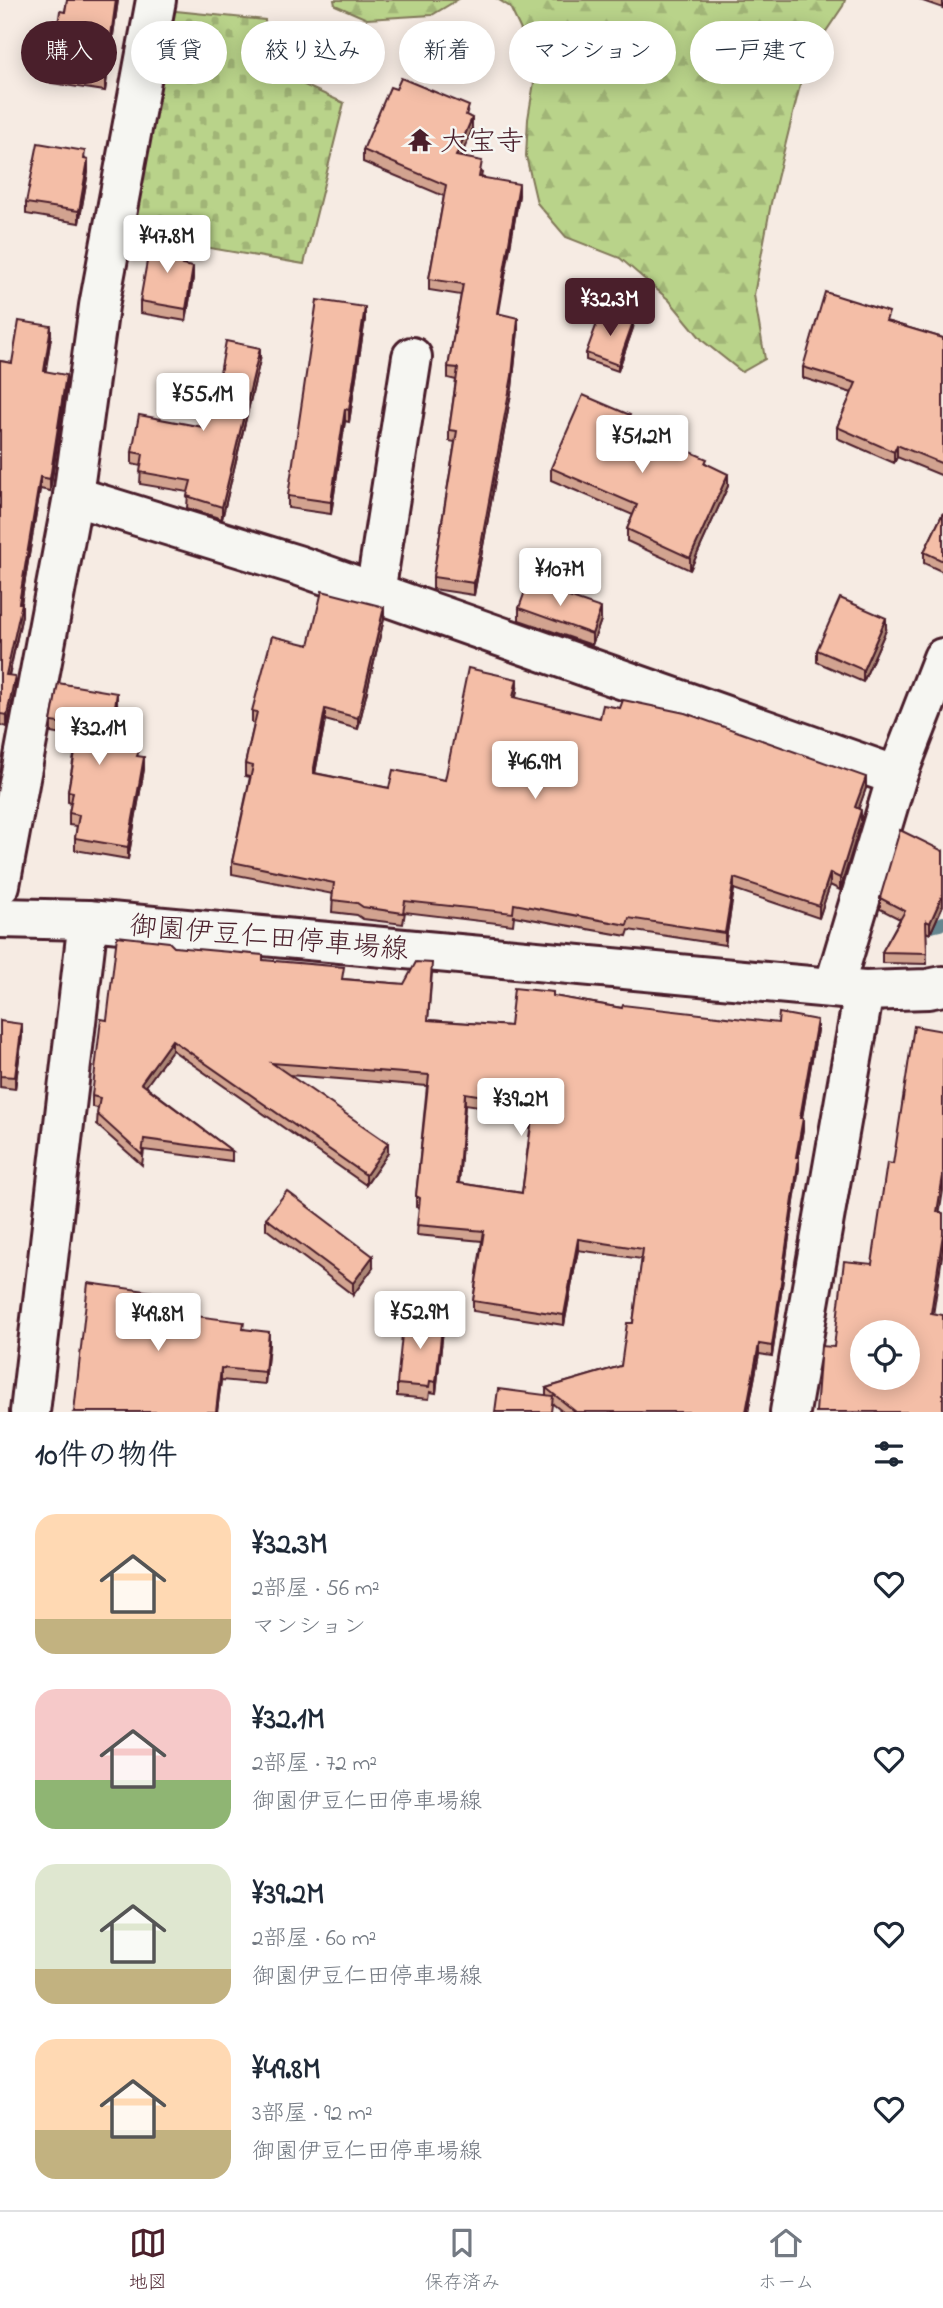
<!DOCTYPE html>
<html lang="ja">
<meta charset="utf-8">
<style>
body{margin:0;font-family:"Indie Flower","Klee One",sans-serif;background:#f2f2f3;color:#1f2937;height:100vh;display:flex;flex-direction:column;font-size:26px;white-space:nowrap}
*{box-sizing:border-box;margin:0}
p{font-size:23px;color:#747a83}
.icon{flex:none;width:38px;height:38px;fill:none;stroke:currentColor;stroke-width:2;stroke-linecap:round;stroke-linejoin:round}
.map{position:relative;height:1412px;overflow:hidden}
.panel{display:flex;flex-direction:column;background:#fff;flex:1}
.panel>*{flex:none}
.hud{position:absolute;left:21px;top:21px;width:901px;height:63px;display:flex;gap:14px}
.fabs{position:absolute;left:850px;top:1320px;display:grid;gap:14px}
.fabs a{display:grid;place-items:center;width:70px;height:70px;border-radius:50%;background:#fff;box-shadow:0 4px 18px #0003;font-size:35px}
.price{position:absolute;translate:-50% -60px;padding:0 16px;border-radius:7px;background:#fff;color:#222;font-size:23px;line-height:46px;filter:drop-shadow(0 2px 4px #0008)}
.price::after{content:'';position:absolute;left:50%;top:42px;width:21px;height:16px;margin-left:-10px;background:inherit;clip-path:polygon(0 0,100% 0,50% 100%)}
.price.active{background:#4a1f2b;color:#fff}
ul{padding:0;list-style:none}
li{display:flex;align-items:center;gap:21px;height:175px;padding:0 35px}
li span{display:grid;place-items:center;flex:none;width:196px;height:140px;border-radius:21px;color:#555}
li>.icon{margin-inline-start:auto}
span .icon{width:84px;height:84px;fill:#fffc;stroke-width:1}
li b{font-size:30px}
h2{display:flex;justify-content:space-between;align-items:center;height:84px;padding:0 35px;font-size:30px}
.chip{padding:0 24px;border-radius:32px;background:#fff;box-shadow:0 4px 18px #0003;font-size:24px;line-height:63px}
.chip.active{background:#4a1f2b;color:#fff}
.tabs{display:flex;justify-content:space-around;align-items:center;height:98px;border-top:2px solid #e0e1e3;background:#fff;font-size:19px;color:#747a83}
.tabs a{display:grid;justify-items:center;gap:4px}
.tabs .active{color:#4a1f2b}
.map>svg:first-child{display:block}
.forest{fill:url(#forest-firs);stroke:#82795a;stroke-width:2}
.cemetery{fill:url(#cemetery-stones);stroke:#82795a;stroke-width:2}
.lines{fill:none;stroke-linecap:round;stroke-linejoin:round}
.stream{stroke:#668690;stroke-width:12}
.minor-casing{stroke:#4a1f2b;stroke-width:44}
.major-casing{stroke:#4a1f2b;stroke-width:44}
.minor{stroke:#f6f6f2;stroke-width:38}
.major{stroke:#f6f6f2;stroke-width:38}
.wall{fill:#d2a390;stroke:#4a1f2b;stroke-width:2;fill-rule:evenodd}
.shaded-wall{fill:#ab8575;stroke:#4a1f2b;stroke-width:2}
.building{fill:#f4bea7;stroke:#4a1f2b;stroke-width:2;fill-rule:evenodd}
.labels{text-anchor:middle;stroke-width:5;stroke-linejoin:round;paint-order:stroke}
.poi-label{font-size:28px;fill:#4a1f2b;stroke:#f6f6f2;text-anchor:start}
.street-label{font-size:28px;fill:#4a1f2b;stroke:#f6f6f2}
</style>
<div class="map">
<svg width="943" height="1412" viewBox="0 0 943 1412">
<defs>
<pattern id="forest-firs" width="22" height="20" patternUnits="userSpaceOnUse" patternTransform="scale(1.75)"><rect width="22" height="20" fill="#b9d38a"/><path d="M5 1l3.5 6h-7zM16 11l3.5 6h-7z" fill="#a1b577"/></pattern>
<pattern id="cemetery-stones" width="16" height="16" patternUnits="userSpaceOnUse" patternTransform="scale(1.75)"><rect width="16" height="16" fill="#b9d38a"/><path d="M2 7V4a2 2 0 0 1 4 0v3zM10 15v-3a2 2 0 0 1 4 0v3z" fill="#a1b577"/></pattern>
</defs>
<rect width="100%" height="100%" fill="#f6ebe3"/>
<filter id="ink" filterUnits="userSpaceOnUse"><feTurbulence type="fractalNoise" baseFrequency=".0143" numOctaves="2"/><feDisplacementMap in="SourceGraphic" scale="14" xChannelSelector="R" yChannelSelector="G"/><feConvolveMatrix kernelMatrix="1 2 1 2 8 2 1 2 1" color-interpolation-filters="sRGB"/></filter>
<g filter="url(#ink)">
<g class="forest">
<polygon points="334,0 457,0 432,15 367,19 335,5"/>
<polygon points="499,0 845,0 843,6 806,61 771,203 754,295 765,359 742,372 703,341 669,300 620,258 566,237 537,203 526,156 528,119 537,64 510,7"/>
</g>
<polygon class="cemetery" points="166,10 265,20 267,68 344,103 304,264 122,233"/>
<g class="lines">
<polyline class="stream" points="919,930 940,925 943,922"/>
<g class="minor-casing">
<g id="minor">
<polyline points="73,496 297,565 897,776"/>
<polyline points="375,593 412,357"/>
<polyline points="0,885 73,496 99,306 156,0"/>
<polyline points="0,918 88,920"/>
<polyline points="834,987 897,776 943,658"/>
<polyline points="790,1412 864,991"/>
</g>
</g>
<g class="major-casing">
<polyline id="major" points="30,1412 88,920 864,991 928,989 943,986"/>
</g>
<use href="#minor" class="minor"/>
<use href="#major" class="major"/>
</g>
<g class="wall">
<polygon points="67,0 118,0 105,91 51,83 51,71 65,12"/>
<polygon points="920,0 943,0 943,8"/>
<polygon points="469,117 472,130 460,157 482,173 481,177 519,195 498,313 518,330 512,388 474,595 433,589 433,577 455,442 449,441 449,430 456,380 448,378 448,367 461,295 429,290 429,279 444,196 363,162 363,150"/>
<polygon points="85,159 88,172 79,223 26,214 26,203"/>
<polygon points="186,256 184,265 193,278 186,321 140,313 140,301"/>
<polygon points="365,319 349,422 345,421 331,514 288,508 288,496"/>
<polygon points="889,322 943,338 943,476 897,457 894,463 837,438 837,427 852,393 803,378 803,367"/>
<polygon points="633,328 618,371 586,360 586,353"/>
<polygon points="51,337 45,371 66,387 50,491 40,489 21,603 22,615 9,676 15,688 7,727 0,725 0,361 12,363"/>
<polygon points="260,360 222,519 187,508 188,492 140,484 141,466 132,464 132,452 203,427 214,405"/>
<polygon points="630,426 707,464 728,486 690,570 627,541 627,529 633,515 551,480 551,468"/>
<polygon points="943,513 943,572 924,563 924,552"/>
<polygon points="519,608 601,620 592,645 519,620"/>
<polygon points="384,619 358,729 325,720 315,773 389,788 445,780 517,690 516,698 866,788 858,809 861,822 840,890 830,885 819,918 734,889 725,945 629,930 627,936 514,916 513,925 405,912 403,924 363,919 357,915 332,912 333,894 232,874 232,862 250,777 245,776 245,764 254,724 252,723 252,711 309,645"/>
<polygon points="886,630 863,682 817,662 817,650"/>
<polygon points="117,705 111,746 139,757 144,769 128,859 75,850 75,838 77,826 69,825 69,813 71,803 68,802 68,791 77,738 51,733 51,722"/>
<polygon points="943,851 943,905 930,934 926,932 927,964 882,963 882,952 900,919 880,909 880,898"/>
<path d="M 174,947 L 263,960 L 343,979 L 404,984 L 432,973 L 428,1020 L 510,1026 L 553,996 L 622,1008 L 817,1030 L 802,1118 L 803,1129 L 798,1157 L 799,1167 L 772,1356 L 759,1354 L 748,1412 L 563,1412 L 553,1404 L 546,1395 L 546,1388 L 621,1366 L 633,1323 L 642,1259 L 578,1250 L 564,1325 L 473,1311 L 473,1301 L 482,1241 L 417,1235 L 419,1208 L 416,1207 L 416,1196 L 427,1086 L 289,1075 L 388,1153 L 366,1185 L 172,1050 L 146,1086 L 232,1151 L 232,1161 L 144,1150 L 142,1165 L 97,1125 L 98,1108 L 92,1107 L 92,1096 L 107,1020 ZM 465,1104 L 532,1114 L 522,1193 L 459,1183 Z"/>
<polygon points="0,1021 22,1036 15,1089 0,1087"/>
<polygon points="266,1218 373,1268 353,1295 266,1229"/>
<polygon points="197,1310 196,1316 244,1329 269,1344 265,1384 221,1380 217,1412 74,1412"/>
<polygon points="443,1330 436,1393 430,1392 429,1399 397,1396 397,1384"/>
</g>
<g class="shaded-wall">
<polygon points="116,0 118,0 105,91 105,79"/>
<polygon points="472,118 472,130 456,168 456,156"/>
<polygon points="88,160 88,172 79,223 79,211"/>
<polygon points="519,184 519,195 497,324 497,313"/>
<polygon points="186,244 186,256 182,277 182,265"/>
<polygon points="193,267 193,278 186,321 186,309"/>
<polygon points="365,307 365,319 349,422 349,410"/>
<polygon points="518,318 518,330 512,388 474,595 474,583"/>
<polygon points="633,322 633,328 618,371 618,365"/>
<polygon points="51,326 51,337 44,382 44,371"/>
<polygon points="260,348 260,360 222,519 222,507"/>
<polygon points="66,375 66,387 50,491 50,479"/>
<polygon points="345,409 345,421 331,514 331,502"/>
<polygon points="897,445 897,457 894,463 894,452"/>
<polygon points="728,474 728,486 690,570 690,558"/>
<polygon points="40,477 40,489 20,610 22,603 22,615 6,687 6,675 19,603"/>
<polygon points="384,607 384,619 358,729 358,718"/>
<polygon points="601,608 601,620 592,645 592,634"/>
<polygon points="886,618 886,630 863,682 863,670"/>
<polygon points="15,676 15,688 7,727 7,715"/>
<polygon points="517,679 517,690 513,709 513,697"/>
<polygon points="117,693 117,705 109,758 109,746"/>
<polygon points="325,709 325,720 313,784 313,773"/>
<polygon points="144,757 144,769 128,859 128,847"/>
<polygon points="866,777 866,788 855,819 855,807"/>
<polygon points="861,810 861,822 840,890 840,878"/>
<polygon points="830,873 830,885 819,918 819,906"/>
<polygon points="734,878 734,889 725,945 725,933"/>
<polygon points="943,894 943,905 930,934 930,923"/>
<polygon points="817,1020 817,1030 800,1128 800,1118"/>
<polygon points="22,1024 22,1036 15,1089 15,1077"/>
<polygon points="172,1040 172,1050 141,1093 141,1083"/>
<polygon points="465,1093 465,1104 458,1194 458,1183"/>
<polygon points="803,1118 803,1129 796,1167 796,1157"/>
<polygon points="388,1143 388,1153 366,1185 366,1175"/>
<polygon points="799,1157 799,1167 772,1356 772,1346"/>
<polygon points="943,1176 943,1191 937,1227 937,1212"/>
<polygon points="943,1234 943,1250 931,1328 931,1313"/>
<polygon points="578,1239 578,1250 564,1325 564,1315"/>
<polygon points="373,1256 373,1268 353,1295 353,1283"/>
<polygon points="443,1319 443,1330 436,1393 436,1382"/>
<polygon points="269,1332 269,1344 265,1384 265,1372"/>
<polygon points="759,1344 759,1354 748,1412 746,1412"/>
<polygon points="221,1368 221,1380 217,1412 215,1412"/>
</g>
<g class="building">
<polygon points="67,0 116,0 105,79 51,71 60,11 65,12"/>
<polygon points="401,78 469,106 466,115 472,118 456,156 482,161 479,177 519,184 497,313 518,318 512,376 474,583 433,577 457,431 449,430 458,368 448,367 463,284 429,279 446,185 363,150 390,87 396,89"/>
<polygon points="38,143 85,151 84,159 88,160 79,211 26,203"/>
<polygon points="151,239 186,244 182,265 193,267 186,309 140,301"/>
<polygon points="825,292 889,312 886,321 943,338 943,464 897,445 894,452 837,427 856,383 803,367"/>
<polygon points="317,300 365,307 349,410 345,409 331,502 288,496"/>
<polygon points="602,310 633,322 618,365 586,353"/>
<polygon points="19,321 51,326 44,371 66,375 50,479 40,477 19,603 22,603 6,675 15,676 7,715 0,714 0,361 12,363"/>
<polygon points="226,341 260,348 222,507 187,496 191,481 140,472 143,454 132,452 139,415 203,427 209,404 214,405"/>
<polygon points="583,395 630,415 626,424 707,459 705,463 728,474 690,558 627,529 637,505 551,468"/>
<polygon points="943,513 943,561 924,552"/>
<polygon points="528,583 601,608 592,634 519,608"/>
<polygon points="322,591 384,607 358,718 325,709 313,773 389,788 393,770 445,780 468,668 517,679 513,697 600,718 603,705 620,708 623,700 685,713 866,777 855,807 861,810 840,878 830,873 819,906 734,878 725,933 629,918 627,925 514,904 513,913 405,901 403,913 363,907 357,903 332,900 334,883 232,862 253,766 245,764 257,712 252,711 272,636 309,645"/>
<polygon points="840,598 886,618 863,670 817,650"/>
<polygon points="58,683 117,693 109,746 139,751 137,756 144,757 128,847 75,838 79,815 69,813 73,792 68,791 80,726 51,722"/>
<polygon points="900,830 943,851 943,894 930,923 926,921 927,953 882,952 905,911 880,898"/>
<path d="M 117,936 L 169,942 L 174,947 L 263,955 L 263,960 L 344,967 L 342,979 L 404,984 L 416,962 L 432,963 L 428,1020 L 510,1026 L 514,988 L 553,992 L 553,996 L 622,1008 L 623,1005 L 778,1023 L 779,1013 L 817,1020 L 800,1118 L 803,1118 L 796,1157 L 799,1157 L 772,1346 L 759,1344 L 746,1412 L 576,1412 L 546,1388 L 621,1366 L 627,1323 L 633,1323 L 643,1249 L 578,1239 L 564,1315 L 473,1301 L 484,1231 L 417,1225 L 420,1198 L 416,1196 L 429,1075 L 272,1063 L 388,1143 L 366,1175 L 172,1040 L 141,1083 L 232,1151 L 144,1139 L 142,1155 L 97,1114 L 100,1098 L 92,1096 L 101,1019 L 107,1020 ZM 465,1093 L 534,1104 L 522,1193 L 458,1183 Z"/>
<polygon points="0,1021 22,1024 15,1077 0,1076"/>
<path d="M 914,1026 L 943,1031 L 943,1176 L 937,1212 L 943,1213 L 943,1234 L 931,1313 L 943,1315 L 943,1412 L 816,1412 L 821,1346 L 834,1347 L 844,1261 L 872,1264 L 887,1163 L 893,1164 ZM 863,1332 L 908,1332 L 908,1377 L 863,1377 Z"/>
<polygon points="287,1191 373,1256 353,1283 266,1218"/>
<polygon points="88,1283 197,1298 195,1316 244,1322 243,1329 269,1332 265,1372 221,1368 216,1412 74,1412"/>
<polygon points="404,1315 443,1319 436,1382 430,1381 429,1387 397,1384"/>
<polygon points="498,1389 553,1396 551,1412 495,1412"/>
</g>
</g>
<defs>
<g id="temple-bare" transform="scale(1.89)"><path d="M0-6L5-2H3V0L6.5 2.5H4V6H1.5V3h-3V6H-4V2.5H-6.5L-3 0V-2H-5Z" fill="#4a1f2b" stroke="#f6f6f2" stroke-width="2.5" paint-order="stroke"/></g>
</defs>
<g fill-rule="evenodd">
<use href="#temple-bare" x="420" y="140"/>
</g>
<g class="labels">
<g class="poi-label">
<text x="440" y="150">大宝寺</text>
</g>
<g class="street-label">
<text transform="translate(269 936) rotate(5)" y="10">御園伊豆仁田停車場線</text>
</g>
</g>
</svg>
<div class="fabs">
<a><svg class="icon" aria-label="locate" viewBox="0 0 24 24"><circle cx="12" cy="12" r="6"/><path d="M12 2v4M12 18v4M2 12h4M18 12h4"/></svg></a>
</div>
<b class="price" style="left:167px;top:275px">¥47.8M</b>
<b class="price active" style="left:610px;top:338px">¥32.3M</b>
<b class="price" style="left:203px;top:433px">¥55.1M</b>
<b class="price" style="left:642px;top:475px">¥51.2M</b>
<b class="price" style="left:560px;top:608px">¥107M</b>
<b class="price" style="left:99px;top:767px">¥32.1M</b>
<b class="price" style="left:535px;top:801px">¥46.9M</b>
<b class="price" style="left:521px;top:1138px">¥39.2M</b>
<b class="price" style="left:420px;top:1351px">¥52.9M</b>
<b class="price" style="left:158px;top:1353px">¥49.8M</b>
<div class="hud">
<a class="chip active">購入</a>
<a class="chip">賃貸</a>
<a class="chip">絞り込み</a>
<a class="chip">新着</a>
<a class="chip">マンション</a>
<a class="chip">一戸建て</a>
</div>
</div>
<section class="panel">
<h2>10件の物件<svg class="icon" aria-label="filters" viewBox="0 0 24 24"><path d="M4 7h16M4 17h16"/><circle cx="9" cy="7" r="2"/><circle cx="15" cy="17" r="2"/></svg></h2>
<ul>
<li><span style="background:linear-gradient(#ffd9b3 75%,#c2b280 0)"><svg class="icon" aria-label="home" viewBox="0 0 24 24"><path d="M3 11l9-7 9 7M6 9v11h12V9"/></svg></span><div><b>¥32.3M</b><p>2部屋 · 56 m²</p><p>マンション</p></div><svg class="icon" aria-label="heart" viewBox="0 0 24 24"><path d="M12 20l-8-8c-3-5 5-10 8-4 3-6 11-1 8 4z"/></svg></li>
<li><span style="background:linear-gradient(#f6c9c9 65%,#8fb573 0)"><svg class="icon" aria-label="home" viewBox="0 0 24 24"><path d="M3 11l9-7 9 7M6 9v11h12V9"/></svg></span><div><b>¥32.1M</b><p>2部屋 · 72 m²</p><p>御園伊豆仁田停車場線</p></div><svg class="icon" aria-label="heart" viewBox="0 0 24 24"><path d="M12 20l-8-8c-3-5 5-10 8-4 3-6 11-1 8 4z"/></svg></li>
<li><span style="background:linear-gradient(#dfe7d0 75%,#c2b280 0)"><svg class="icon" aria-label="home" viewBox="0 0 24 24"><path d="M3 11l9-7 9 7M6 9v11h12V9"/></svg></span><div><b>¥39.2M</b><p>2部屋 · 60 m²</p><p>御園伊豆仁田停車場線</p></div><svg class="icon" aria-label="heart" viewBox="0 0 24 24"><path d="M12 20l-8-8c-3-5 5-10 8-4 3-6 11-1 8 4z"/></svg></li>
<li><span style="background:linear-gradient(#ffd9b3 65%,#c2b280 0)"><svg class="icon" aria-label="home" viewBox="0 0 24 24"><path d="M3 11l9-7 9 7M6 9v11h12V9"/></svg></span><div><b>¥49.8M</b><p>3部屋 · 92 m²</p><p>御園伊豆仁田停車場線</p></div><svg class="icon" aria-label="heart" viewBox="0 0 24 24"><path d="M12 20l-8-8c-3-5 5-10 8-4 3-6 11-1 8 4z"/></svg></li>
</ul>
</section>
<nav class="tabs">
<a class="active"><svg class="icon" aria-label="map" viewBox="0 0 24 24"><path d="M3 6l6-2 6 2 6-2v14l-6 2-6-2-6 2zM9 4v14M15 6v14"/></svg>地図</a>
<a><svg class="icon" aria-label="saved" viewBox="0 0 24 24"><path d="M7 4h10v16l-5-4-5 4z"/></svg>保存済み</a>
<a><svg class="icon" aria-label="home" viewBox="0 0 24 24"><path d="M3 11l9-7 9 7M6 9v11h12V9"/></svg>ホーム</a>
</nav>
